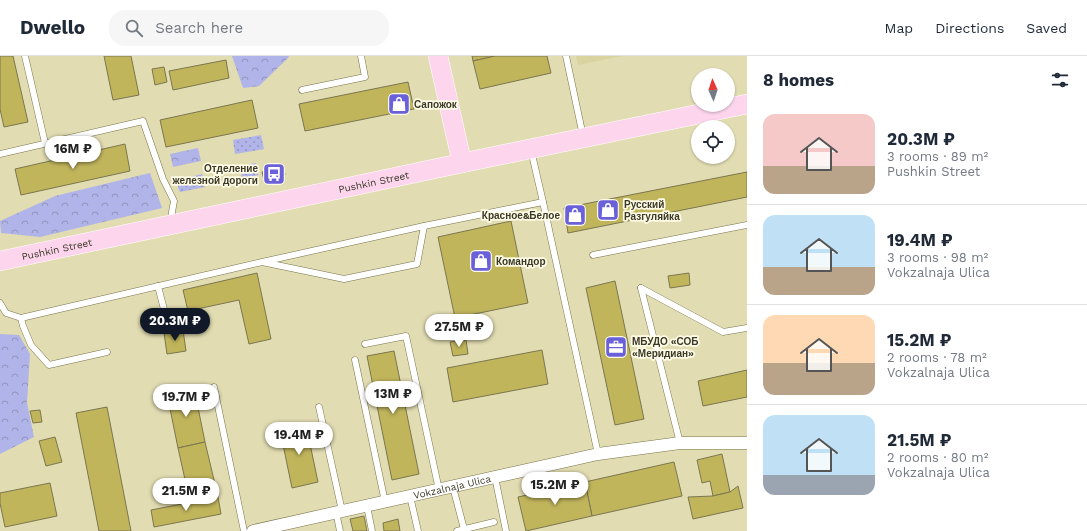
<!DOCTYPE html>
<meta charset="utf-8">
<style>
body{margin:0;font-family:"Work Sans",sans-serif;background:#f6f6f7;color:#1f2937;height:100vh;display:flex;flex-direction:column;font-size:15px;white-space:nowrap}
*{box-sizing:border-box;margin:0}
p{font-size:13px;color:#747a83}
.icon{flex:none;width:22px;height:22px;fill:none;stroke:currentColor;stroke-width:2;stroke-linecap:round;stroke-linejoin:round}
.map{position:relative;flex:1;overflow:hidden}
.panel{display:flex;flex-direction:column;background:#fff;width:340px}
.panel>*{flex:none}
.needle{width:26px;rotate:357deg}
.fabs{position:absolute;left:691px;top:12px;display:grid;gap:8px}
.fabs a{display:grid;place-items:center;width:44px;height:44px;border-radius:50%;background:#fff;box-shadow:0 1px 3px #0004;font-size:20px}
.price{position:absolute;translate:-50% -34px;padding:0 9px;border-radius:14px;background:#fff;color:#222;font-size:13px;line-height:26px;filter:drop-shadow(0 1px 2px #0008)}
.price::after{content:'';position:absolute;left:50%;top:24px;width:12px;height:9px;margin-left:-6px;background:inherit;clip-path:polygon(0 0,100% 0,50% 100%)}
.price.active{background:#111827;color:#fff}
ul{padding:0;list-style:none}
li{display:flex;align-items:center;gap:12px;height:100px;padding:0 16px}
li+li{border-top:1px solid #e0e1e3}
li span{display:grid;place-items:center;flex:none;width:112px;height:80px;border-radius:12px;color:#555}
li>.icon{margin-inline-start:auto}
span .icon{width:48px;height:48px;fill:#fffc;stroke-width:1}
li b{font-size:17px}
h2{display:flex;justify-content:space-between;align-items:center;height:48px;padding:0 16px;font-size:17px}
header{display:flex;align-items:center;gap:24px;box-sizing:border-box;height:56px;padding:0 20px;background:#fff;border-bottom:1px solid #e0e1e3}
header strong{font-size:19px}
nav{display:flex;gap:22px;margin-inline-start:auto;font-size:14px}
.search{width:280px;height:36px;background:#f6f6f7;display:flex;align-items:center;gap:10px;box-sizing:border-box;padding:0 14px;border-radius:16px;color:#747a83;font-size:15px}
main{display:flex;flex:1;min-height:0}
.map>svg:first-child{display:block}
.built{fill:#d9d3a0}
.grass{fill:url(#grass-dots)}
.forest{fill:url(#forest-crowns)}
.building{fill:#c1b55c;stroke:#7b764f}
.lines{fill:none;stroke-linecap:round;stroke-linejoin:round}
.lane-casing{stroke:#79744c;stroke-width:7}
.street-casing{stroke:#79744c;stroke-width:13}
.primary-casing{stroke:#fff;stroke-width:20}
.lane{stroke:#fff;stroke-width:6}
.street{stroke:#fff;stroke-width:12}
.primary{stroke:#fdd6ee;stroke-width:19}
.labels{text-anchor:middle;stroke-width:3.5;stroke-linejoin:round;paint-order:stroke}
.poi-label{font-size:10px;font-weight:bold;fill:#3b3827;stroke:#fefce6;text-anchor:start}
.street-label{font-size:10px;fill:#3b3827;stroke:#fefce6}
</style>
<header>
<strong>Dwello</strong>
<div class="search"><svg class="icon" aria-label="search" viewBox="0 0 24 24"><circle cx="10" cy="10" r="6"/><path d="M15 15l6 6"/></svg>Search here</div>
<nav><a>Map</a><a>Directions</a><a>Saved</a></nav>
</header>
<main>
<div class="map">
<svg width="747" height="475" viewBox="0 0 747 475">
<defs>
<pattern id="grass-dots" width="8" height="8" patternUnits="userSpaceOnUse"><rect width="8" height="8" fill="#b1b4e8"/><path d="M2 2h.1M6 6h.1" fill="none" stroke="#9193bc" stroke-width="1.8" stroke-linecap="round"/></pattern>
<pattern id="forest-crowns" width="20" height="18" patternUnits="userSpaceOnUse"><rect width="20" height="18" fill="#b1b4e8"/><path d="M2 6a3 3 0 1 1 6 0M12 15a3 3 0 1 1 6 0" fill="none" stroke="#9193bc"/></pattern>
</defs>
<rect width="100%" height="100%" fill="#e1dcb1"/>
<polygon class="built" points="576,0 622,0 578,9"/>
<g class="grass">
<polygon points="261,79 264,93 235,98 233,84"/>
<polygon points="256,107 258,119 242,122 240,110"/>
<polygon points="202,118 205,131 180,136 178,132 178,124"/>
</g>
<g class="forest">
<polygon points="232,0 289,0 288,2 259,30 243,32"/>
<polygon points="198,92 201,105 173,111 170,98"/>
<polygon points="150,117 162,152 40,181 1,177 0,165 55,140"/>
<polygon points="0,278 19,279 30,298 27,347 34,381 0,398"/>
</g>
<g class="building">
<polygon points="0,0 13,0 28,66 4,71 0,53"/>
<polygon points="104,0 131,0 139,39 113,44"/>
<polygon points="472,0 495,0 473,5"/>
<polygon points="495,0 547,0 551,17 480,33 473,5"/>
<polygon points="226,4 229,22 173,34 169,15"/>
<polygon points="164,11 167,26 155,29 152,13"/>
<polygon points="408,26 414,53 305,75 299,48"/>
<polygon points="252,44 258,72 166,91 160,64"/>
<polygon points="125,88 130,115 21,139 15,113"/>
<polygon points="283,111 285,119 264,124 262,116"/>
<polygon points="747,116 747,141 568,177 564,152"/>
<polygon points="511,165 528,247 455,262 438,181"/>
<polygon points="257,217 271,283 249,288 239,244 188,255 183,234"/>
<polygon points="689,217 690,229 670,232 668,220"/>
<polygon points="615,225 644,363 615,369 586,232"/>
<polygon points="183,274 186,295 167,298 164,277"/>
<polygon points="466,284 468,298 453,300 450,286"/>
<polygon points="542,294 548,328 453,346 447,312"/>
<polygon points="394,295 419,418 392,424 367,300"/>
<polygon points="747,314 747,341 703,350 698,325"/>
<polygon points="194,332 205,386 178,392 167,338"/>
<polygon points="107,351 131,475 99,475 76,357"/>
<polygon points="40,354 42,366 33,367 30,355"/>
<polygon points="306,369 318,426 292,432 280,374"/>
<polygon points="55,381 62,406 46,410 39,385"/>
<polygon points="205,386 218,441 190,446 178,392"/>
<polygon points="722,398 730,436 713,440 710,425 702,427 697,404"/>
<polygon points="674,406 682,440 592,460 585,426"/>
<polygon points="585,426 592,460 526,475 518,441"/>
<polygon points="50,427 57,460 5,471 0,447 0,437"/>
<polygon points="738,430 743,452 693,463 688,441 713,440 730,436"/>
<polygon points="218,441 221,458 154,471 151,454"/>
<polygon points="364,460 367,475 353,475 350,463"/>
<polygon points="398,463 400,475 384,475 383,467"/>
</g>
<g class="lines">
<g class="lane-casing">
<g id="lane">
<polyline points="25,0 45,87"/>
<polyline points="566,0 583,80"/>
<polyline points="302,34 365,21 361,0"/>
<polyline points="531,94 543,146 598,398"/>
<polyline points="0,98 143,65 163,123 174,145 170,167"/>
<polyline points="424,170 543,146"/>
<polyline points="593,199 747,169"/>
<polyline points="158,230 168,269"/>
<polyline points="641,232 680,387"/>
<polyline points="641,232 723,276 747,272"/>
<polyline points="0,247 6,257 21,262 23,270 31,289 49,309 107,296"/>
<polyline points="21,262 262,206 344,223 417,208 424,170 262,206"/>
<polyline points="365,288 406,280 439,434"/>
<polyline points="355,304 385,446"/>
<polyline points="214,331 244,475"/>
<polyline points="319,351 342,455"/>
<polyline points="495,421 506,475"/>
<polyline points="453,431 464,473"/>
<polyline points="410,440 418,475"/>
<polyline points="367,450 372,475"/>
<polyline points="336,456 340,475"/>
<polyline points="457,475 494,466"/>
</g>
</g>
<g class="street-casing">
<g id="street">
<path id="s1" d="M 253,475 L 598,398 L 680,387 L 747,387"/>
</g>
</g>
<g class="primary-casing">
<g id="primary">
<polyline points="438,0 462,107"/>
<path id="s2" d="M 0,205 L 462,107 L 747,48"/>
</g>
</g>
<use href="#lane" class="lane"/>
<use href="#street" class="street"/>
<use href="#primary" class="primary"/>
</g>
<defs>
<g id="shop-square" transform="scale(1.15)"><rect x="-9" y="-9" width="18" height="18" rx="4" fill="#6960da" stroke="#fefce6"/><path d="M-5-2.5h2.3a2.7 3.5 0 0 1 5.4 0H5L5.5 6h-11ZM-1.5-2.5h3a1.5 2.3 0 0 0-3 0Z" fill="#fff"/></g>
<g id="bus-square" transform="scale(1.15)"><rect x="-9" y="-9" width="18" height="18" rx="4" fill="#6960da" stroke="#fefce6"/><path d="M-5-6H5V4H4V6H2V4H-2V6H-4V4H-5ZM-3.5-4V0h7V-4ZM-3.5 1.2v1.5H-2V1.2ZM2 1.2v1.5H3.5V1.2Z" fill="#fff"/></g>
<g id="office-square" transform="scale(1.15)"><rect x="-9" y="-9" width="18" height="18" rx="4" fill="#6960da" stroke="#fefce6"/><path d="M-6-3h4V-5.5h4V-3h4V5H-6ZM-1-4.5V-3h2v-1.5ZM-6 0V1H6V0Z" fill="#fff"/></g>
</defs>
<g fill-rule="evenodd">
<use href="#shop-square" x="399" y="48"/>
<use href="#bus-square" x="274" y="118"/>
<use href="#shop-square" x="608" y="154"/>
<use href="#shop-square" x="575" y="159"/>
<use href="#shop-square" x="481" y="205"/>
<use href="#office-square" x="616" y="291"/>
</g>
<g class="labels">
<g class="poi-label">
<text x="414" y="52">Сапожок</text>
<text x="258" y="116" text-anchor="end">Отделение<tspan x="258" dy="12">железной дороги</tspan></text>
<text x="624" y="152">Русский<tspan x="624" dy="12">Разгуляйка</tspan></text>
<text x="560" y="163" text-anchor="end">Красное&amp;Белое</text>
<text x="496" y="209">Командор</text>
<text x="632" y="289">МБУДО «СОБ<tspan x="632" dy="12">«Меридиан»</tspan></text>
</g>
<g class="street-label">
<text dy="4" stroke="none"><textPath href="#s2" startOffset="382">Pushkin Street</textPath></text>
<text dy="4" stroke="none"><textPath href="#s2" startOffset="58">Pushkin Street</textPath></text>
<text dy="4" stroke="none"><textPath href="#s1" startOffset="204">Vokzalnaja Ulica</textPath></text>
</g>
</g>
</svg>
<div class="fabs">
<a><svg class="needle" viewBox="-14 -14 28 28"><path d="M0-13l5 13h-10z" fill="#e53935"/><path d="M0 13l5-13h-10z" fill="#747a83"/></svg></a>
<a><svg class="icon" aria-label="locate" viewBox="0 0 24 24"><circle cx="12" cy="12" r="6"/><path d="M12 2v4M12 18v4M2 12h4M18 12h4"/></svg></a>
</div>
<b class="price" style="left:73px;top:114px">16M ₽</b>
<b class="price active" style="left:175px;top:286px">20.3M ₽</b>
<b class="price" style="left:459px;top:292px">27.5M ₽</b>
<b class="price" style="left:393px;top:359px">13M ₽</b>
<b class="price" style="left:186px;top:362px">19.7M ₽</b>
<b class="price" style="left:299px;top:400px">19.4M ₽</b>
<b class="price" style="left:555px;top:450px">15.2M ₽</b>
<b class="price" style="left:186px;top:456px">21.5M ₽</b>
</div>
<section class="panel">
<h2>8 homes<svg class="icon" aria-label="filters" viewBox="0 0 24 24"><path d="M4 7h16M4 17h16"/><circle cx="9" cy="7" r="2"/><circle cx="15" cy="17" r="2"/></svg></h2>
<ul>
<li><span style="background:linear-gradient(#f6c9c9 65%,#b9a48a 0)"><svg class="icon" aria-label="home" viewBox="0 0 24 24"><path d="M3 11l9-7 9 7M6 9v11h12V9"/></svg></span><div><b>20.3M ₽</b><p>3 rooms · 89 m²</p><p>Pushkin Street</p></div></li>
<li><span style="background:linear-gradient(#bfe0f5 65%,#b9a48a 0)"><svg class="icon" aria-label="home" viewBox="0 0 24 24"><path d="M3 11l9-7 9 7M6 9v11h12V9"/></svg></span><div><b>19.4M ₽</b><p>3 rooms · 98 m²</p><p>Vokzalnaja Ulica</p></div></li>
<li><span style="background:linear-gradient(#ffd9b3 60%,#b9a48a 0)"><svg class="icon" aria-label="home" viewBox="0 0 24 24"><path d="M3 11l9-7 9 7M6 9v11h12V9"/></svg></span><div><b>15.2M ₽</b><p>2 rooms · 78 m²</p><p>Vokzalnaja Ulica</p></div></li>
<li><span style="background:linear-gradient(#bfe0f5 75%,#9aa5b1 0)"><svg class="icon" aria-label="home" viewBox="0 0 24 24"><path d="M3 11l9-7 9 7M6 9v11h12V9"/></svg></span><div><b>21.5M ₽</b><p>2 rooms · 80 m²</p><p>Vokzalnaja Ulica</p></div></li>
</ul>
</section>
</main>
